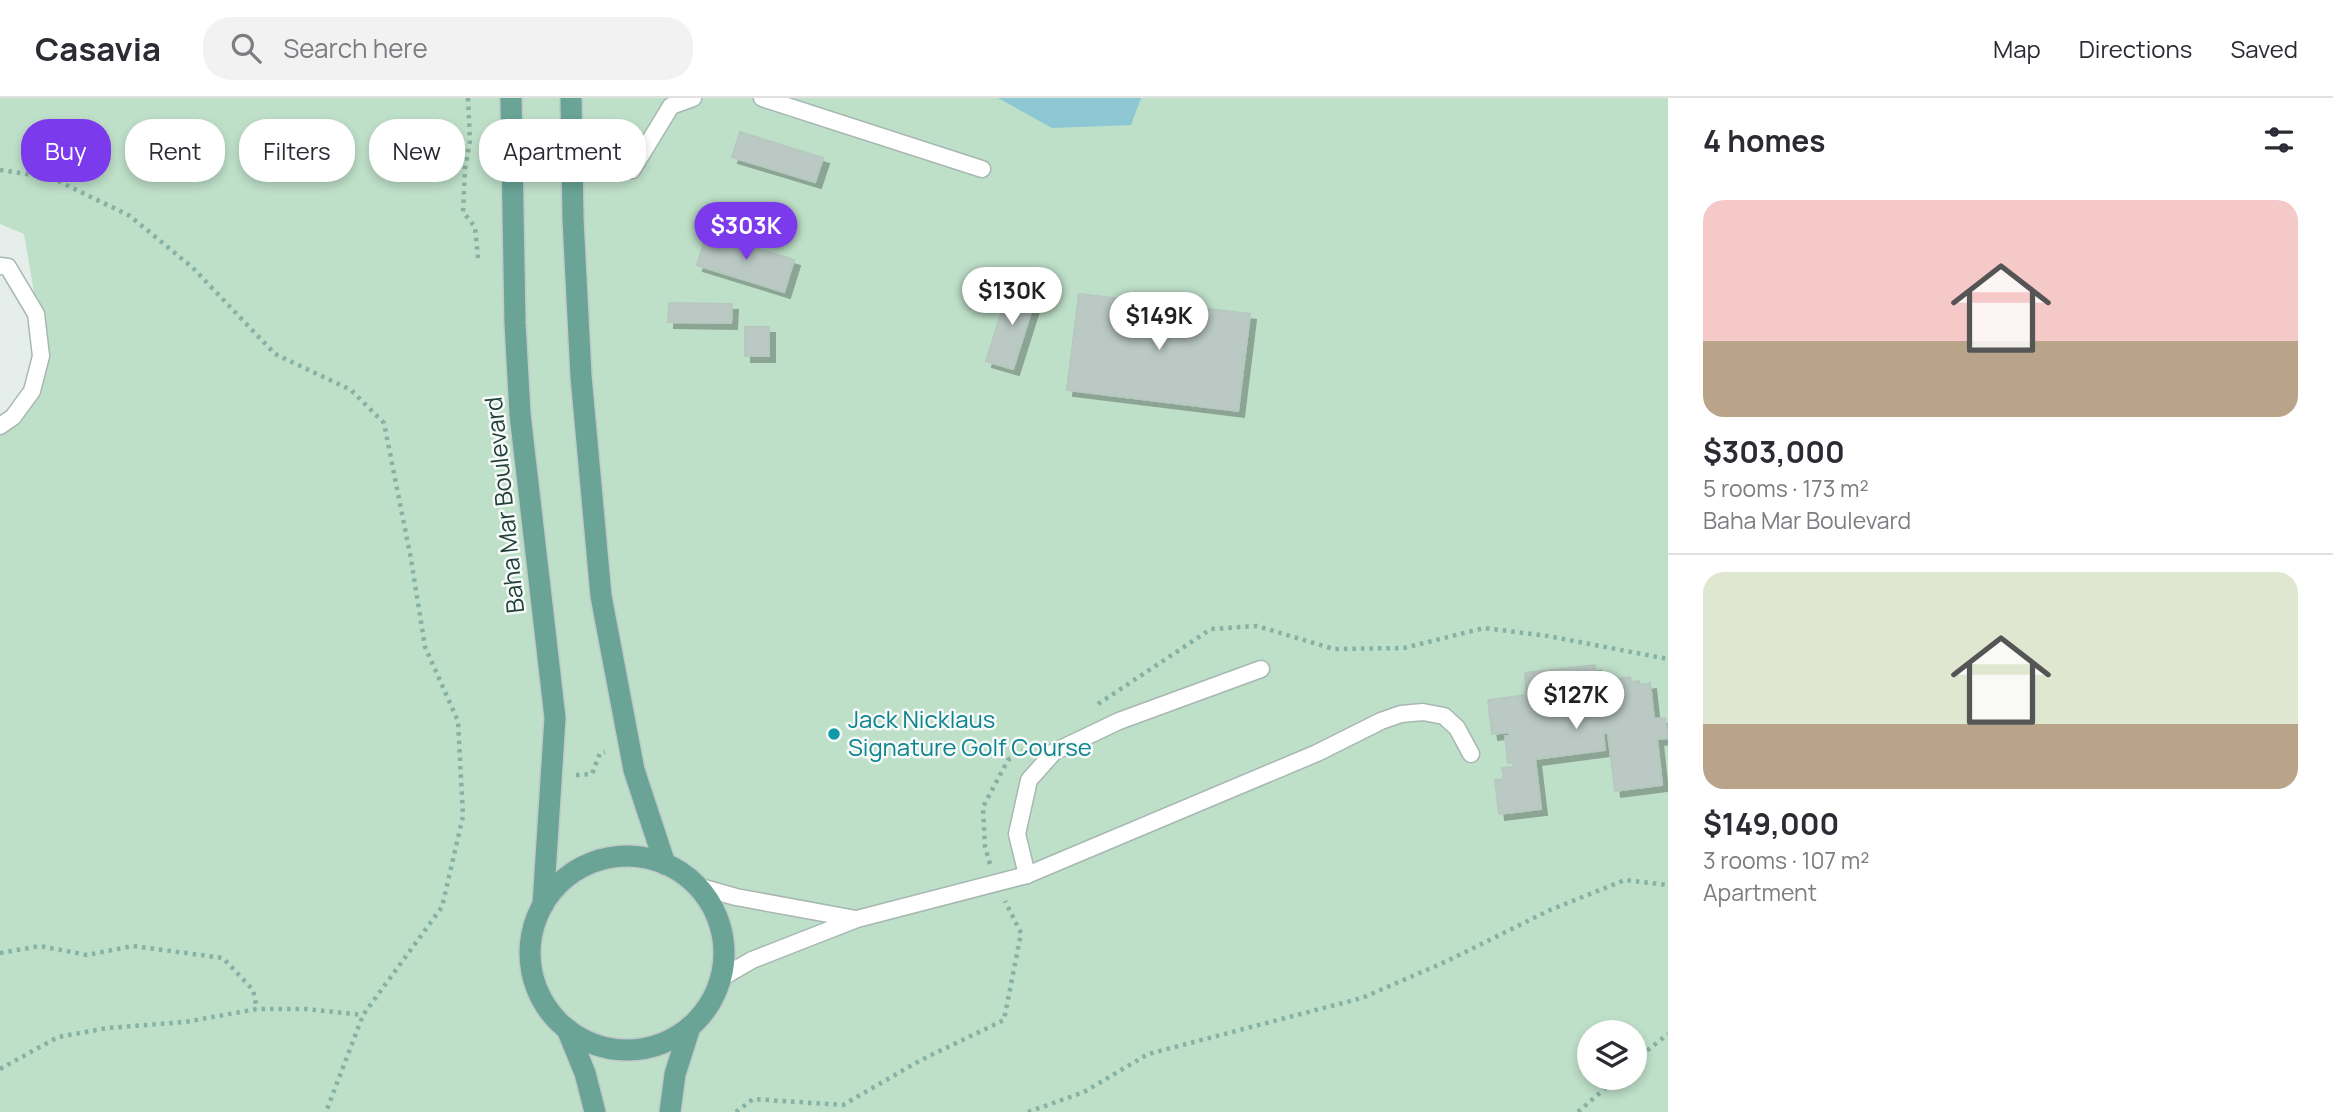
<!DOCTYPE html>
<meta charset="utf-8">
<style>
body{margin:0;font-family:Manrope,sans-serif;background:#f2f2f3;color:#2b2b33;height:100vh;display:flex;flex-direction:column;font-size:26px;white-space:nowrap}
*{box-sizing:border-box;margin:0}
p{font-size:23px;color:#7c7c81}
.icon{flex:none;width:38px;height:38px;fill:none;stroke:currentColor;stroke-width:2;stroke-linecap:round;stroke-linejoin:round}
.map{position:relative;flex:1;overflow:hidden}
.details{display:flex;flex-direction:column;background:#fff;width:665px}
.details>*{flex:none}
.top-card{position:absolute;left:21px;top:21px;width:665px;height:63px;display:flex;gap:14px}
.fabs{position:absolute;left:1577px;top:922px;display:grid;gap:14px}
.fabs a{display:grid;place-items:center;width:70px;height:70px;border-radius:50%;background:#fff;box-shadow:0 4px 10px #0003;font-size:35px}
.price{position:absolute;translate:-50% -60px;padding:0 16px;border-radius:24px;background:#fff;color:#222;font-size:23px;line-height:46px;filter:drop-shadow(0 2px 4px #0008)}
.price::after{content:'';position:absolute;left:50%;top:42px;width:21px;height:16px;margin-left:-10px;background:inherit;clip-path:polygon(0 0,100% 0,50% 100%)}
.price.current{background:#7c3aed;color:#fff}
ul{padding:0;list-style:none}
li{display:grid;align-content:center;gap:14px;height:371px;padding:0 35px}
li+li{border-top:2px solid #e1e1e2}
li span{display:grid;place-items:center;height:217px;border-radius:21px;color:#555}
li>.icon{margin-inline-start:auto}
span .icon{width:126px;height:126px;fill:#fffc;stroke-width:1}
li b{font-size:30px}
h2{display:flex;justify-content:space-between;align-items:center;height:84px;padding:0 35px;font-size:30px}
.chip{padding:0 24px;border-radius:28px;background:#fff;box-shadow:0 4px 10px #0003;font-size:24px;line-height:63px}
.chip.current{background:#7c3aed;color:#fff}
header{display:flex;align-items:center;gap:42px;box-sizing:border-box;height:98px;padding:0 35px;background:#fff;border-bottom:2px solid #e1e1e2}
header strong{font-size:33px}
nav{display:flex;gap:38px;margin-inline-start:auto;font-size:24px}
.search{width:490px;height:63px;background:#f2f2f3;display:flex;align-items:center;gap:18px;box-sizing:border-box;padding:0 24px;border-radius:28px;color:#7c7c81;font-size:26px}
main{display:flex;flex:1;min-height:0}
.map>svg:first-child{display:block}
.green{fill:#bedfc8;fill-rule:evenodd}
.water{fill:#8dc7d4}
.building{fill:#bac9c3;stroke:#b7c8c1;stroke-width:2;filter:url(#shadow)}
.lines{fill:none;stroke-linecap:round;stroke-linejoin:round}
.lane-casing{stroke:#a7b7b2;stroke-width:19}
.primary-casing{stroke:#c1cac8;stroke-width:24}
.path{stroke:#85b2a5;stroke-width:4.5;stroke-dasharray:3.5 5;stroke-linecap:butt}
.lane{stroke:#fff;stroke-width:16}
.primary{stroke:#69a496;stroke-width:21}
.culture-dot{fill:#0f9aa8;stroke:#f6faf8;stroke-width:2.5}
.labels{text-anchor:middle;stroke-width:5;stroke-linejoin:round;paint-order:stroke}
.street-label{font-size:24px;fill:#23413a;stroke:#f6faf8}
.culture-label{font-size:24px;fill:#0d838f;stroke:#f6faf8;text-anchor:start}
</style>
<header>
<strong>Casavia</strong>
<div class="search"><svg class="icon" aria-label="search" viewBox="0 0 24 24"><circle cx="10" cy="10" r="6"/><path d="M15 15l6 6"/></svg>Search here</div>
<nav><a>Map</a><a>Directions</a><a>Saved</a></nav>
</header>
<main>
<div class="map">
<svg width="1668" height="1014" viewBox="0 0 1668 1014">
<defs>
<filter id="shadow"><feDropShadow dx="6" dy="6" stdDeviation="0" flood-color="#0004"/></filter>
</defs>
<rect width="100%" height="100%" fill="#e5eeea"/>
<path class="green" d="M 0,0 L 1668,0 L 1668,1014 L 0,1014 L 0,337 L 46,263 L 24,136 L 0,126 ZM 1589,934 L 1634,934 L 1634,980 L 1589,980 Z"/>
<polygon class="water" points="998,0 1141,0 1131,27 1052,30"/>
<g class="building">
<polygon points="740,34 823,60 815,84 732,59"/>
<polygon points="707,135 794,162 784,194 697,167"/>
<polygon points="1010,187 1037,195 1013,271 986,263"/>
<polygon points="1079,196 1250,216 1238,313 1067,292"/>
<polygon points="669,205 732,206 731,225 668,224"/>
<rect x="745" y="229" width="24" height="29"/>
<polygon points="1595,567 1598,596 1610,595 1609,582 1630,579 1631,584 1639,583 1640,587 1650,585 1654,621 1665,620 1668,640 1657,641 1662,687 1615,693 1608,635 1603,635 1605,652 1535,661 1541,711 1499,716 1495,682 1504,681 1502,670 1514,669 1513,664 1508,665 1505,638 1510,638 1509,634 1492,636 1488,602 1526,597 1527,605 1525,575"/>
</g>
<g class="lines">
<g class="lane-casing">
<g id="lane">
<polyline points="762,0 982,71"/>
<polyline points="573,61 632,72 671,8 693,0"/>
<polyline points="0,168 8,169 36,216 41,258 32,293 13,319 0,328"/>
<polyline points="1027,777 1017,736 1029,682 1054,654 1119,623 1261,571"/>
<polyline points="697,788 736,799 856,821"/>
<polyline points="721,880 752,862 857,821 1027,777 1317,655 1381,623 1401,616 1423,614 1444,618 1457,630 1471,656"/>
</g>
</g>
<g class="primary-casing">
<g id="primary">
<polyline points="511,0 515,225 520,316 555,620 543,807"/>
<polyline points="571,0 573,121 581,278 601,498 634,672 665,766"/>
<circle cx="627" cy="855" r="97"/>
<polyline points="567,931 585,975 595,1014"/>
<polyline points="670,1014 675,976 690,929"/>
</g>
</g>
<g class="path">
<polyline points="468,0 470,43 465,71 463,114 475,129 478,160"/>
<polyline points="0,72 52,80 130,118 193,170 275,256 351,292 384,325 411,461 425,549 458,623 463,718 442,809 363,917 326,1014"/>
<polyline points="1098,606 1211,531 1257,528 1334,551 1404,550 1484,530 1548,538 1668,561"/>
<polyline points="576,677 592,676 600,655 605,654"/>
<polyline points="990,766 985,749 983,709 1008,662 1023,653"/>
<polyline points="0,855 40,848 87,857 133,848 223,860 253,892 257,911"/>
<polyline points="1634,963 1668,936"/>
<polyline points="0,971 58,939 108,930 185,924 257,911 306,911 363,917"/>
<polyline points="736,1014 753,1001 843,1007 921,962 1004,922 1021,835 1005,803"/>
<polyline points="1028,1014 1084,994 1148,956 1362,900 1447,863 1550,812 1625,782 1668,787"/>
<polyline points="1578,1014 1617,980"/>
</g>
<use href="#lane" class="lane"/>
<use href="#primary" class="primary"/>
</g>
<circle class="culture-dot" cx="834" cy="636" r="7"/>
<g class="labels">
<g class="street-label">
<text transform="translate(505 407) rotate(-96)" y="8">Baha Mar Boulevard</text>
</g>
<g class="culture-label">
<text x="848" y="630">Jack Nicklaus<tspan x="848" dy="28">Signature Golf Course</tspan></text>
</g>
</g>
</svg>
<div class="fabs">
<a><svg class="icon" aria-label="layers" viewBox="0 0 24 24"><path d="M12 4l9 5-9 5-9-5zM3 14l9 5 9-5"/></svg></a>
</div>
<b class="price current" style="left:746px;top:164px">$303K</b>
<b class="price" style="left:1012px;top:229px">$130K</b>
<b class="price" style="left:1159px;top:254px">$149K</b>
<b class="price" style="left:1576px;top:633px">$127K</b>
<div class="top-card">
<a class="chip current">Buy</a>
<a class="chip">Rent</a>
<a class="chip">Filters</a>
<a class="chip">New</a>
<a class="chip">Apartment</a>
</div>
</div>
<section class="details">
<h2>4 homes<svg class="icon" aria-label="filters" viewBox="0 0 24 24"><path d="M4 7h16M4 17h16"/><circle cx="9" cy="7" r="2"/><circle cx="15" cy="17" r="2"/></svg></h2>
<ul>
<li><span style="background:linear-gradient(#f6c9c9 65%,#b9a48a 0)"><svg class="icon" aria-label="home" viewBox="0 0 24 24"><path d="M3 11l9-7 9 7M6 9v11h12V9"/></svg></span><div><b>$303,000</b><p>5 rooms · 173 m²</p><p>Baha Mar Boulevard</p></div></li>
<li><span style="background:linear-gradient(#dfe7d0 70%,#b9a48a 0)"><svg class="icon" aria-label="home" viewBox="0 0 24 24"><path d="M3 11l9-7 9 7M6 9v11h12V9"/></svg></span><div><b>$149,000</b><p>3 rooms · 107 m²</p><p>Apartment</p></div></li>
</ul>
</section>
</main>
